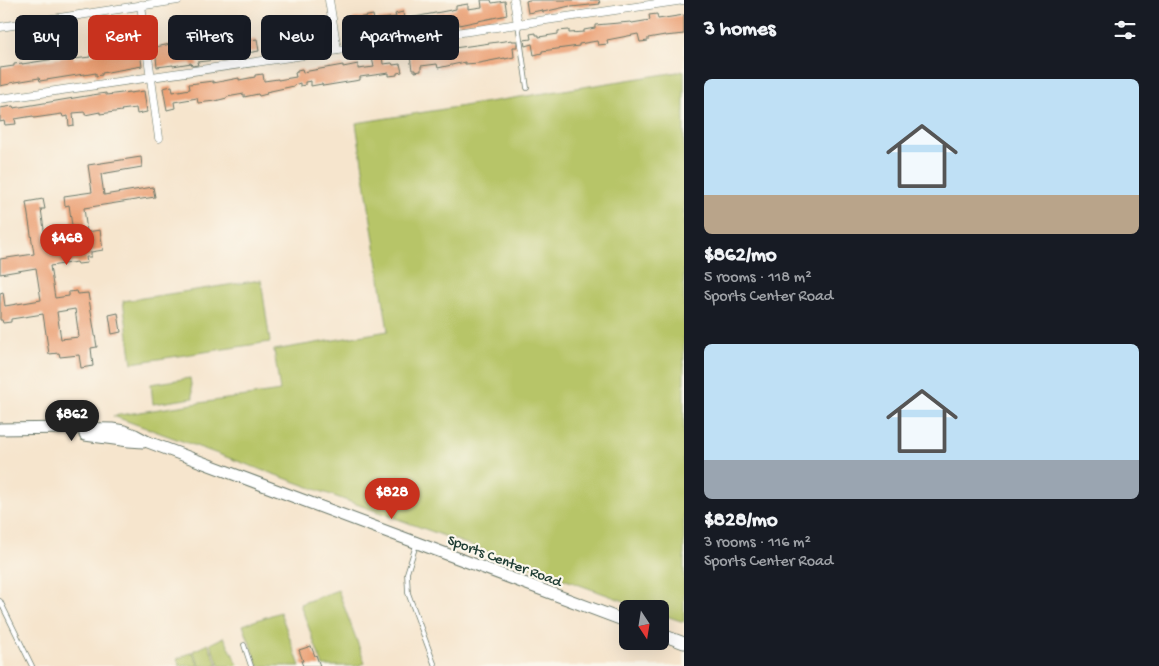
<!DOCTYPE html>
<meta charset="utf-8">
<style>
body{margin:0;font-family:"Gochi Hand",sans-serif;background:#20242c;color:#f1f3f6;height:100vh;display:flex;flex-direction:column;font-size:19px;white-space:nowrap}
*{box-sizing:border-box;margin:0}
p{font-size:16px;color:#9ea1a6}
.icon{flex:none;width:28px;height:28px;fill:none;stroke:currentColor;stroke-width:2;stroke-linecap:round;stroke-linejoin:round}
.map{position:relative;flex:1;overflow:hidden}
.side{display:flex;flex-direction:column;background:#171b24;width:475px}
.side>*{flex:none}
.hud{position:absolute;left:15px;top:15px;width:475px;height:45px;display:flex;gap:10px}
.needle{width:32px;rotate:168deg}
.controls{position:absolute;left:619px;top:600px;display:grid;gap:10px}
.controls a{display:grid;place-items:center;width:50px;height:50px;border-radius:8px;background:#171b24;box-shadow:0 5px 20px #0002;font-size:25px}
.price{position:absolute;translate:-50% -42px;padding:0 11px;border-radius:18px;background:#c8321e;color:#fff;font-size:16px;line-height:32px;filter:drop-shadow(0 1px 2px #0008)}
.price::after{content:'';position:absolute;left:50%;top:30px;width:15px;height:11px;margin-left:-8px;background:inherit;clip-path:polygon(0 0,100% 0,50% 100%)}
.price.on{background:#222;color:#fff}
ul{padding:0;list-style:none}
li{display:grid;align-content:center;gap:10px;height:265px;padding:0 20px}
li span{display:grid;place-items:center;height:155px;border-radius:8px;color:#555}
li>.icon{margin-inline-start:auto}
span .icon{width:90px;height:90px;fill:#fffc;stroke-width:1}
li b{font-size:21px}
h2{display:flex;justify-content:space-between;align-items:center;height:60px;padding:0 20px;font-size:21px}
.pill{padding:0 18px;border-radius:8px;background:#171b24;box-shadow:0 5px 20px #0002;font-size:18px;line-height:45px}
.pill.on{background:#c8321e;color:#fff}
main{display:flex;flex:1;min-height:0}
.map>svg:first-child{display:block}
.green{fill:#b7c567;stroke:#6b814e}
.building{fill:#eb9f72;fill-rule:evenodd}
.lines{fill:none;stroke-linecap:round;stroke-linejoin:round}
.lane-casing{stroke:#6a786a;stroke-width:5.5}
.street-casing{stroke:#6a786a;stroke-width:9}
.secondary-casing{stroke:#6a786a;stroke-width:13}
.lane{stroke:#fff;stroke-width:4}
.street{stroke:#fff;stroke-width:8}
.secondary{stroke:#fff;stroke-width:11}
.labels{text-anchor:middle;stroke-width:4.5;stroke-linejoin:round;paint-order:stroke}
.street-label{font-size:15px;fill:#1f3d34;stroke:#fbf7ec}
</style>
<main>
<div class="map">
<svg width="684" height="666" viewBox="0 0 684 666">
<rect width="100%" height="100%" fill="#fbf7ec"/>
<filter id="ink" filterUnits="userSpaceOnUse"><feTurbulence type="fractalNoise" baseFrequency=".02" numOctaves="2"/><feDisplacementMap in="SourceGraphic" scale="10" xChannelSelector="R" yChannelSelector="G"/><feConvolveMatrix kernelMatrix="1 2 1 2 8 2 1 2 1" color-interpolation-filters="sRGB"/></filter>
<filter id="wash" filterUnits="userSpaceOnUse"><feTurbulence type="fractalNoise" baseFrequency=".0096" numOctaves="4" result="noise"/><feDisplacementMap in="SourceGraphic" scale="20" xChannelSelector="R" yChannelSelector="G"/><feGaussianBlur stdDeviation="1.12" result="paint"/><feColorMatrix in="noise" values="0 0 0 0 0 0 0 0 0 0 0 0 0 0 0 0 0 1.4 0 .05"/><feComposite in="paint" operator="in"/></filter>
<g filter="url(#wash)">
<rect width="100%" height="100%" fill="#f6e5cd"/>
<g class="green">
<polygon points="684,71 684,622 660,614 660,609 646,609 113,416 280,391 274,350 388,331 356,123"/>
<polygon points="261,280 270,342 132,363 123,301"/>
<polygon points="190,378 193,398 153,404 151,384"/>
<polygon points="338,590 365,663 357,666 323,666 300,604"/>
<polygon points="280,612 300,666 258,666 243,625"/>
<polygon points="224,637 238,665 236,666 220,666 210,644"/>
<polygon points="208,644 218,666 200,666 193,651"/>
<polygon points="192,652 199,666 180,666 177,659"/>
</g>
<g id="blocks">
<g class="building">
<polygon points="481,0 491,0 492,3 505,1 507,15 459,25 459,22 442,25 430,29 430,31 423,32 422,29 408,32 407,26 377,30 378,39 364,41 361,23 353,24 352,19 373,15 374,20 396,17 395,14 403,12 404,19 446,11 456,9 456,6 468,4 468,9 482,7"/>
<polygon points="529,0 599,0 600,4 571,7 570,6 543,12 542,10 528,13 526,1"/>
<polygon points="657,14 658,19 684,15 684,34 665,36 665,35 648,38 648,41 640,42 638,34 607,40 608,44 598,45 597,41 579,44 579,46 542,51 542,53 534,55 532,44 525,46 524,40 531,39 530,34 536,33 536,35 539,35 539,37 558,34 558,31 569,30 569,33 584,32 584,30 595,28 595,25 631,22 632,23 650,20 649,15"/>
<polygon points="317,26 319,41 315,42 316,45 309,46 309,43 289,46 288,42 271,45 269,35 295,31 295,36 307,34 306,28"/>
<polygon points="257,39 259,51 223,57 223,59 197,62 198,65 192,66 191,63 173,66 173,65 157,67 155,47 192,40 193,49"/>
<polygon points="512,40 512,41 517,41 517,47 513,47 514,57 505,59 505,58 479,63 465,64 465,62 438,68 437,64 421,66 421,71 415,72 415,70 412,70 410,56 412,56 412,54 429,51 429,52 447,49"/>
<polygon points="139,46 142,66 102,73 102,75 96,76 96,73 84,75 84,74 40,81 39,78 10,83 10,84 0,86 0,68 14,66 14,64 22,63 22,64 74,56 74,59 90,57 90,55"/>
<polygon points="382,56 383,64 392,63 393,65 400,64 402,72 397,73 397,75 389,76 389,73 360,77 360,80 323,86 322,84 311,86 311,81 305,82 305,85 300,86 300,83 294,85 294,86 266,92 267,94 259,96 258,94 244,97 244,94 227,97 227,98 215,101 198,103 197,98 174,102 175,108 167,110 163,88 172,86 173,92 190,89 189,84 213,81 213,83 239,78 239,80 255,77 255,75 263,74 264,81 278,79 278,80 296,77 295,73 297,72 297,70 302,69 303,72 343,65 343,67 358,64 358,69 374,67 372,58"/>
<polygon points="144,91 147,112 137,114 136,108 121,110 122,111 100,114 100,112 85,115 85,112 73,113 74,125 69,126 68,116 63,117 62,114 34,118 33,116 15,119 16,124 5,125 4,121 0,122 0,108 13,106 14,108 92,95 106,93 106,95 130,92 130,93"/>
<path d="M 141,157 L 142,167 L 101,174 L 104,195 L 153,187 L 155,197 L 84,208 L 87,232 L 100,230 L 103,250 L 91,252 L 91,257 L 86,257 L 87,263 L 78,264 L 77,262 L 50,266 L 55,298 L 69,296 L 69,292 L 77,291 L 78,294 L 88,293 L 97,347 L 91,348 L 93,366 L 81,368 L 79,355 L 60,357 L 59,353 L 49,354 L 43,314 L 11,319 L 11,322 L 3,323 L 2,320 L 0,320 L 0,293 L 3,292 L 5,306 L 41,300 L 36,268 L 0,274 L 0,259 L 34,254 L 26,202 L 43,199 L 45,209 L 41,209 L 46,243 L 74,239 L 69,205 L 65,206 L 64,196 L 92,192 L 88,165 ZM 75,309 L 79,337 L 61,339 L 57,312 Z"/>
<polygon points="118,313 121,332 112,334 109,315"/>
<polygon points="311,646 315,656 316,655 320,666 303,666 301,661 303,661 299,650"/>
</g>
</g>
</g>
<g filter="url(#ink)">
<use href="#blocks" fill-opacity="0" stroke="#6a786a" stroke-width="1"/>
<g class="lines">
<g class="lane-casing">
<g id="lane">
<polyline points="518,24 527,88"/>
<polyline points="416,545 407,573 408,593 435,666"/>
<polyline points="0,601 32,666"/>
<polyline points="244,645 251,666"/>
</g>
</g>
<g class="street-casing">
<g id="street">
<polyline points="329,0 337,50"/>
<polyline points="514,0 518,24"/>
<polyline points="141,5 159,138"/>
<polyline points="0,27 178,0"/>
<polyline points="0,99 684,0"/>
</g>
</g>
<g class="secondary-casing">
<g id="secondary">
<polyline points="0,429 69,428 112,429 124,431 135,435 148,442 628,622"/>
<polyline points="85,435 129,441 143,442"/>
<polyline points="660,634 684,643"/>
</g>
</g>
<use href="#lane" class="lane"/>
<use href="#street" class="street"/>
<use href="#secondary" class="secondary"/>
</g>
</g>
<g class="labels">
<g class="street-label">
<text transform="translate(505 560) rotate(21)" y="5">Sports Center Road</text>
</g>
</g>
</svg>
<div class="controls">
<a><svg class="needle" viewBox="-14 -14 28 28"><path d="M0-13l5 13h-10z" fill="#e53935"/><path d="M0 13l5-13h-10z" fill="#9ea1a6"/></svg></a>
</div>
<b class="price" style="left:67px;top:266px">$468</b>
<b class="price on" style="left:72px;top:442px">$862</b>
<b class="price" style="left:392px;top:520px">$828</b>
<div class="hud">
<a class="pill">Buy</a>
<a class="pill on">Rent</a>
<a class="pill">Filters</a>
<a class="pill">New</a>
<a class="pill">Apartment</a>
</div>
</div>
<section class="side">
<h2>3 homes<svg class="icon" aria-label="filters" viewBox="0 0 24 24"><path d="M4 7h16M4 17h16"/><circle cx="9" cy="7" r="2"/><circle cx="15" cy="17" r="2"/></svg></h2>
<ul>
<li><span style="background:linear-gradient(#bfe0f5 75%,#b9a48a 0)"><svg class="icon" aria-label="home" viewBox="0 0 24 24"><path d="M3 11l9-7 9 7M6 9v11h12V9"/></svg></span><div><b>$862/mo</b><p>5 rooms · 118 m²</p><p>Sports Center Road</p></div></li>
<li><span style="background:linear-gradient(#bfe0f5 75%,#9aa5b1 0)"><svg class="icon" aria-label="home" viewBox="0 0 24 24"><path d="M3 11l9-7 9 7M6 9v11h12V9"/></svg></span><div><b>$828/mo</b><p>3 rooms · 116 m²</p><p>Sports Center Road</p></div></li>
</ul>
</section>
</main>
